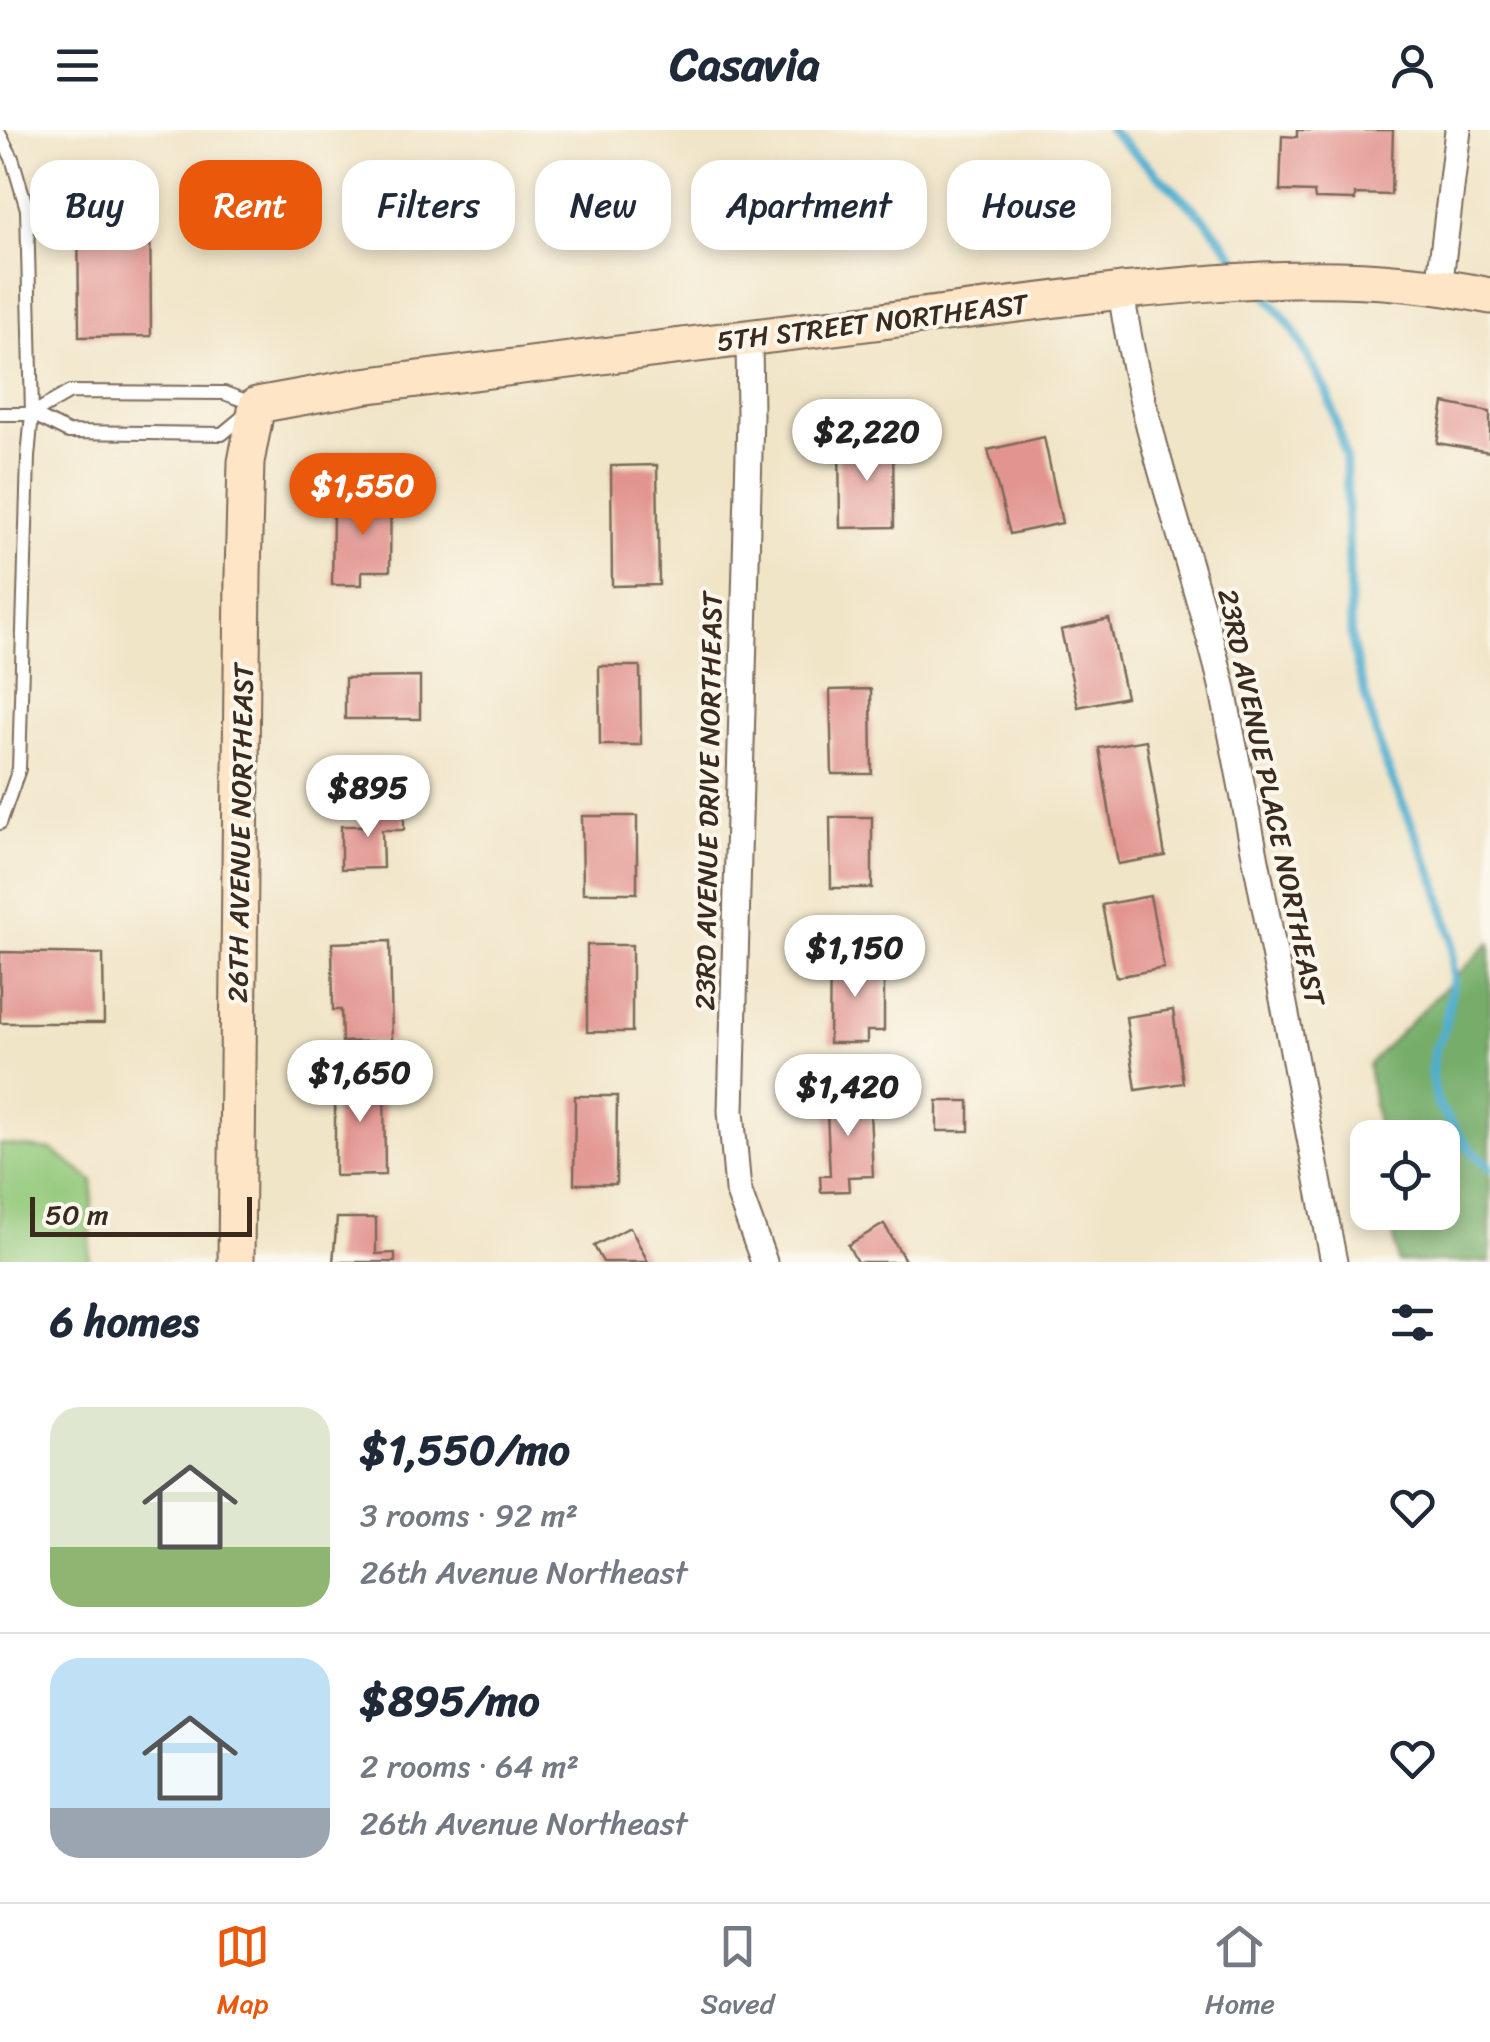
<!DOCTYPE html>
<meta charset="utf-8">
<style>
body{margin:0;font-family:Sriracha,sans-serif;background:#f2f2f3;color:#1f2937;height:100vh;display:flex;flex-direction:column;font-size:38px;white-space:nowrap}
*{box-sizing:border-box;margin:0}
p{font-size:32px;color:#747a83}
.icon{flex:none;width:55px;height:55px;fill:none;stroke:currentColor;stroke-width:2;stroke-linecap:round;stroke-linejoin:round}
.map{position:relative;height:1132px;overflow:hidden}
.drawer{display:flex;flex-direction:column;background:#fff;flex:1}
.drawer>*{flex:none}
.top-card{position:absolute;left:30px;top:30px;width:1430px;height:90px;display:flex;gap:20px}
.tools{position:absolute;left:1350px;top:990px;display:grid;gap:20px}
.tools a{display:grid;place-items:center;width:110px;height:110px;border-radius:20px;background:#fff;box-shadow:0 5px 15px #0003;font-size:50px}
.scale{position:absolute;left:30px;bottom:25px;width:222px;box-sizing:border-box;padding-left:10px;border:5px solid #3b2a1e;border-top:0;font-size:28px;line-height:35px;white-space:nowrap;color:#3b2a1e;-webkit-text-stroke:8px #fbf7ec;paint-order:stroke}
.price{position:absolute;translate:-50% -85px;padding:0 22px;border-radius:35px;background:#fff;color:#222;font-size:32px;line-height:65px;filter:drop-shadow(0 2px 5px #0008)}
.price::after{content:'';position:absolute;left:50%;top:60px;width:30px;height:22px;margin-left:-15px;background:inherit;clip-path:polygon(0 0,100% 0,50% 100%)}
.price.on{background:#ea580c;color:#fff}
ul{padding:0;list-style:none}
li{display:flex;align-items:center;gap:30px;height:250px;padding:0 50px}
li+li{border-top:2px solid #e0e1e3}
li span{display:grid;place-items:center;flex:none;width:280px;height:200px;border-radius:30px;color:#555}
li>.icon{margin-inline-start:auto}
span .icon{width:120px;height:120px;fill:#fffc;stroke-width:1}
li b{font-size:42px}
h2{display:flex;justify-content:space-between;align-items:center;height:120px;padding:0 50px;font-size:42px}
.pill{padding:0 35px;border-radius:30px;background:#fff;box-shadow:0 5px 15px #0003;font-size:35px;line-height:90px}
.pill.on{background:#ea580c;color:#fff}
header{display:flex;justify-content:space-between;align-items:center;height:130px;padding:0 50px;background:#fff;font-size:45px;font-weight:700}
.menu{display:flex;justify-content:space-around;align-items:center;height:140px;border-top:2px solid #e0e1e3;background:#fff;font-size:28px;color:#747a83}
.menu a{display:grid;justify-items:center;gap:5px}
.menu .on{color:#ea580c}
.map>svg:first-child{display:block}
.green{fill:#93c97b;stroke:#677a4c;stroke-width:2.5}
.forest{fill:#76ad6b;stroke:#586c44;stroke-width:2.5}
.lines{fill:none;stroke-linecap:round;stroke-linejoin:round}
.stream{stroke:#50aecf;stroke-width:9}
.building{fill:#e29490}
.lane-casing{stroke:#7b6b5a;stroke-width:16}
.street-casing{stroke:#7b6b5a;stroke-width:29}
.secondary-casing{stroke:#7b6b5a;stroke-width:39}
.lane{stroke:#fff;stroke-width:12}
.street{stroke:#fff;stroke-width:25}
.secondary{stroke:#fde5c5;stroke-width:35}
.labels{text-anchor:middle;stroke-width:8;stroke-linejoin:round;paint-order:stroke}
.street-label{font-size:28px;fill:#3b2a1e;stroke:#fbf7ec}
</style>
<header><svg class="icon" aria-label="menu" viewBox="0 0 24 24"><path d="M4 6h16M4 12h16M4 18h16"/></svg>Casavia<svg class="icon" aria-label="person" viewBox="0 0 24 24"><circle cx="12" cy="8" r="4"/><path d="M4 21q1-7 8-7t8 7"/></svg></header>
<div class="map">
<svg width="1490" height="1132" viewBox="0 0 1490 1132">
<rect width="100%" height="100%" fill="#fbf7ec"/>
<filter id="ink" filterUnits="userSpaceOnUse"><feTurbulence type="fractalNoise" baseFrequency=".01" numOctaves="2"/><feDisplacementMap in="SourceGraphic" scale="20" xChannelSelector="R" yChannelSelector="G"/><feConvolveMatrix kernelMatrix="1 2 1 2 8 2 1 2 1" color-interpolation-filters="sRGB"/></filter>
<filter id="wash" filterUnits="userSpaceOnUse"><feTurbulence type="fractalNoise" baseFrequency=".0048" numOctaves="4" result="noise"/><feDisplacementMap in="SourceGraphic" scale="40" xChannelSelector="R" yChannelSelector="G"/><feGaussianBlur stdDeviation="2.25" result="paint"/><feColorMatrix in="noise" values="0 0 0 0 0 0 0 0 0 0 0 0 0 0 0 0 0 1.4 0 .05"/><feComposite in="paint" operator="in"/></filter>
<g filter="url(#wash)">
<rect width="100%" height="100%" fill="#f1e5c8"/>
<polygon class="green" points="0,1014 52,1020 93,1051 89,1132 0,1132"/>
<polygon class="forest" points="1490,812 1490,1132 1398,1132 1390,1083 1442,1082 1442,1008 1379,1007 1368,935"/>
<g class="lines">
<g class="stream">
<polyline points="1110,0 1204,88 1248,143"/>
<polyline points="1261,159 1293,199 1328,264 1346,328 1351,507 1358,539 1382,625 1437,754 1452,808 1453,851 1444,900 1434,922 1431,944 1438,976 1469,1018 1490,1038"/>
</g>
</g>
<g id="blocks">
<g class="building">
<polygon points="1297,0 1393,0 1391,65 1355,64 1355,70 1315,69 1314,62 1280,61 1282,6 1297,7"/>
<polygon points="78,62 150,62 151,206 79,207"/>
<polygon points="1444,273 1490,282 1490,322 1437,313"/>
<polygon points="1044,307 1062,393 1010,404 988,320"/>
<polygon points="893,310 894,397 840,398 839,311"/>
<polygon points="657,335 659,455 612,456 611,336"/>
<polygon points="361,357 391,357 390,441 362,441 362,455 332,455 333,383 361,384"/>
<polygon points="1109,489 1126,567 1078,577 1061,500"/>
<polygon points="599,536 640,536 641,615 600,615"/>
<polygon points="420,547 420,589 345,589 345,548"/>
<polygon points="871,559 872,644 832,644 830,560"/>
<polygon points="1146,610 1165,726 1118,734 1099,618"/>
<polygon points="404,681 404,700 382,700 383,738 341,739 341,696 366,696 366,682"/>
<polygon points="582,686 637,686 637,763 583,763"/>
<polygon points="830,687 872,687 872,758 831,758"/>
<polygon points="1150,766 1164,838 1116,847 1102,775"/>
<polygon points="390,811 392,911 342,912 341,880 333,880 332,813"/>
<rect x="587" y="815" width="45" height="87"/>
<polygon points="0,822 103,824 104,893 0,893"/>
<polygon points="830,827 868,828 868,841 884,841 884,901 867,901 867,913 829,913"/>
<polygon points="1173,880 1183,953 1136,960 1126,887"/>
<polygon points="335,945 384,945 385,1045 335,1046"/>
<polygon points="869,960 873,1046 848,1047 849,1061 821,1062 820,1046 830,1046 826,962"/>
<polygon points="575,966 617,966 616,1054 574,1054"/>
<rect x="937" y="971" width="32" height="30"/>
<polygon points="337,1088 376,1088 376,1124 395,1123 395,1132 333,1132"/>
<polygon points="884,1094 906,1132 857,1132 848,1115"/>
<polygon points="630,1097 648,1132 603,1132 594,1116"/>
</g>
</g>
</g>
<g filter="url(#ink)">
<use href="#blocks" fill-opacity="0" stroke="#7b6b5a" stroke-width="2.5"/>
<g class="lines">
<g class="lane-casing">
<g id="lane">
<polyline points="0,5 12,28 27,79 32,284 28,327 19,639 0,693"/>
<polyline points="0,284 32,284 68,302 222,304 257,275 224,263 70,262 32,284"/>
</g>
</g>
<g class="street-casing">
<g id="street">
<polyline points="1439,158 1458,0"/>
<path d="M 1121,161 C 1140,295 1190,423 1222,555 L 1334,1132"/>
<polyline points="749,208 750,286 731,981 738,1060 764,1132"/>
</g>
</g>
<g class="secondary-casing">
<path id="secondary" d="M 236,1132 L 243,444 L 246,332 L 257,275 L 362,256 L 1121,161 C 1250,149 1362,139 1490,166"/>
</g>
<use href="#lane" class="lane"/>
<use href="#street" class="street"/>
<use href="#secondary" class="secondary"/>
</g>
</g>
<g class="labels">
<g class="street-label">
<text transform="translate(872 192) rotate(-7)" y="10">5TH STREET NORTHEAST</text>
<text transform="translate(1272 667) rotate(78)" y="10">23RD AVENUE PLACE NORTHEAST</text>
<text transform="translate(708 671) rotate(-89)" y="10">23RD AVENUE DRIVE NORTHEAST</text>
<text transform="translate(240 703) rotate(-89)" y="10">26TH AVENUE NORTHEAST</text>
</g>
</g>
</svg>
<div class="tools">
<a><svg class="icon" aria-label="locate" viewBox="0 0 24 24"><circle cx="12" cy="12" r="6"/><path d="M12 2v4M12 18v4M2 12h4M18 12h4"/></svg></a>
</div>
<div class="scale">50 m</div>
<b class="price" style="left:867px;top:354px">$2,220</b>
<b class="price on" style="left:363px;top:408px">$1,550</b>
<b class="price" style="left:368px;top:710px">$895</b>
<b class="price" style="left:855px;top:870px">$1,150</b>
<b class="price" style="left:360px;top:995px">$1,650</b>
<b class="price" style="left:848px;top:1009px">$1,420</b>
<div class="top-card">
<a class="pill">Buy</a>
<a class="pill on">Rent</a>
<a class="pill">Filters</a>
<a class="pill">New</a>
<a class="pill">Apartment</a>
<a class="pill">House</a>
</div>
</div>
<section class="drawer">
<h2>6 homes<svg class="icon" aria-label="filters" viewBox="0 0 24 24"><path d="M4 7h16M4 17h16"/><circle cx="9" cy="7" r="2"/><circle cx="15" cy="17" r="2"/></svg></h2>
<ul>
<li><span style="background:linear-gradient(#dfe7d0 70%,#8fb573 0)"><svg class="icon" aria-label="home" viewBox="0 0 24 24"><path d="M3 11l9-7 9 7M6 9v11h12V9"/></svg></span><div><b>$1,550/mo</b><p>3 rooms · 92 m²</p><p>26th Avenue Northeast</p></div><svg class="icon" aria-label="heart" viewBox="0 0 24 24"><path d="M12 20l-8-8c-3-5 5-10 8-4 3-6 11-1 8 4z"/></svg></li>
<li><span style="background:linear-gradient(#bfe0f5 75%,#9aa5b1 0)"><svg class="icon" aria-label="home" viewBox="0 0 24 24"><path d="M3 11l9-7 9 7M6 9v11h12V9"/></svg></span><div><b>$895/mo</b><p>2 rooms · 64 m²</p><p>26th Avenue Northeast</p></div><svg class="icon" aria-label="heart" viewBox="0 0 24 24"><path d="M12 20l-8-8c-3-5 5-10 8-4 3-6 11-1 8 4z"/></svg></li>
</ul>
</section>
<nav class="menu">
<a class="on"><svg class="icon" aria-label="map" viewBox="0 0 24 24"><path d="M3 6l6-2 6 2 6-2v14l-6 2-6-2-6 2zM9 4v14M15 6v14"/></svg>Map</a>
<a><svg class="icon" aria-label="saved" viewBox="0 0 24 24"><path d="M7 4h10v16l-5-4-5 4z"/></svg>Saved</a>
<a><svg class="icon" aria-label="home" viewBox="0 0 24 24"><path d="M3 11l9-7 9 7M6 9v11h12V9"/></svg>Home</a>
</nav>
